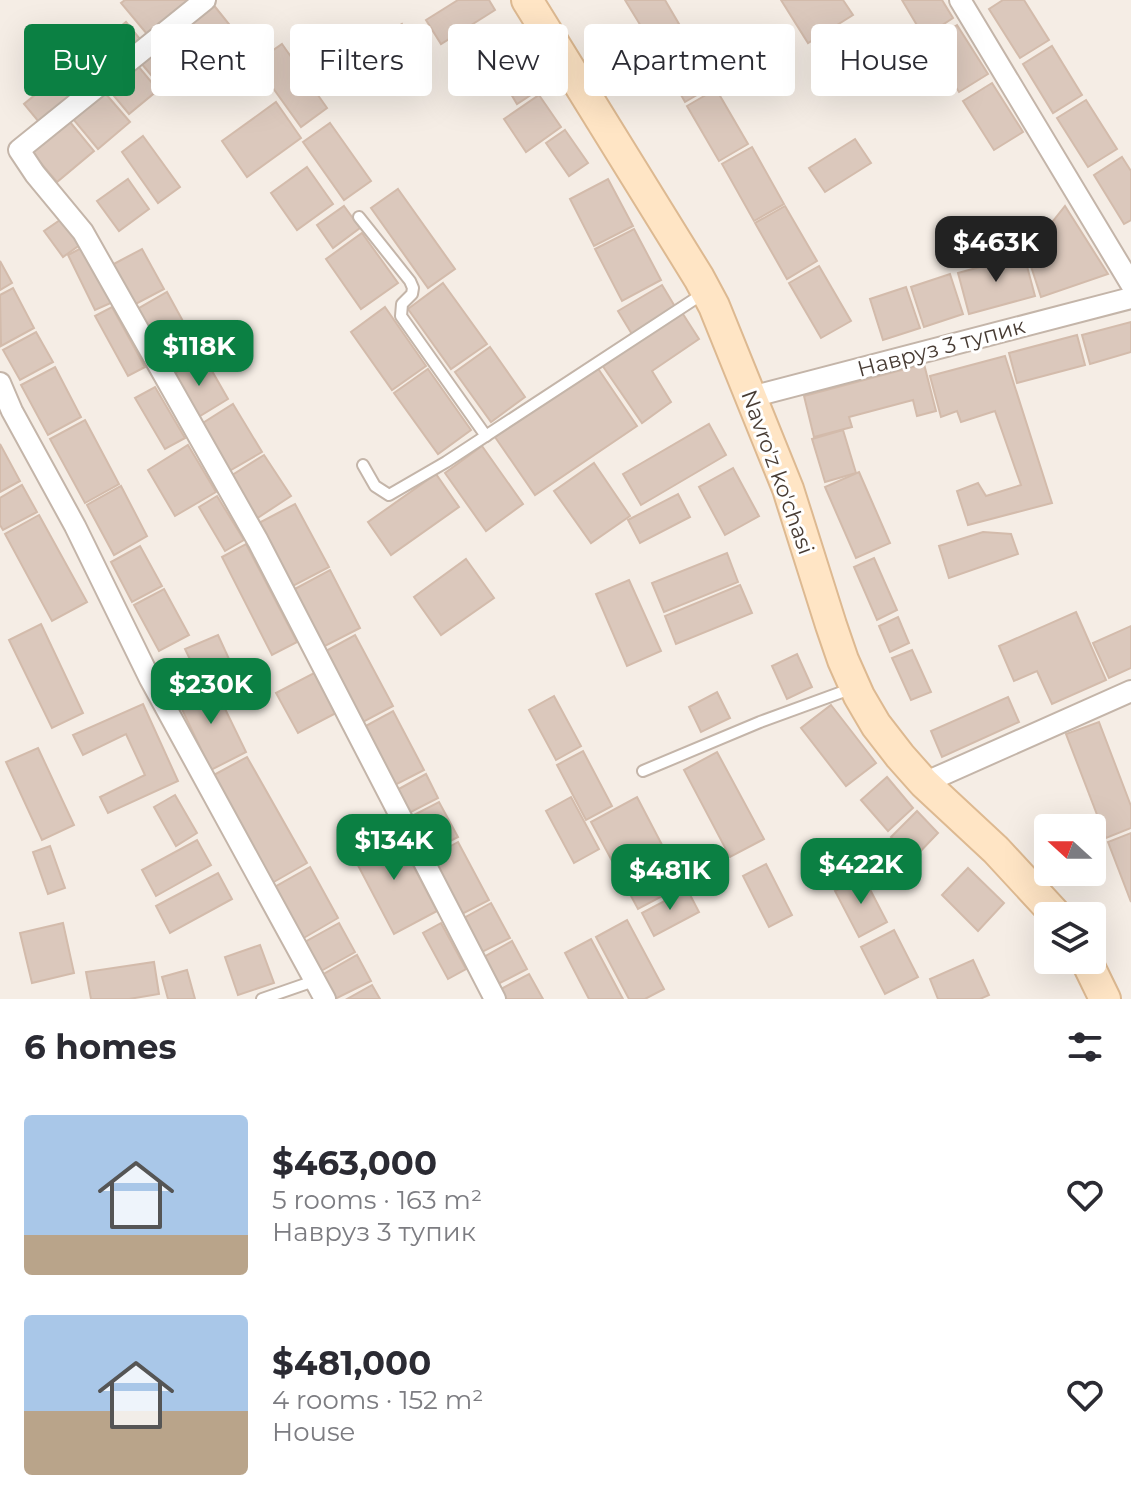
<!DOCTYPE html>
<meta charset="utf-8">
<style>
body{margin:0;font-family:Montserrat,sans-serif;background:#f2f2f3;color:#2b2b33;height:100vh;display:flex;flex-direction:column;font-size:30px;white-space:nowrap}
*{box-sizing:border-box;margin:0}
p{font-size:26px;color:#7c7c81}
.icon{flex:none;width:44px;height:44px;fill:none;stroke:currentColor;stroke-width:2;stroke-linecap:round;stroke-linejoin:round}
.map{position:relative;height:999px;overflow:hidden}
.sheet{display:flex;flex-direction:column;background:#fff;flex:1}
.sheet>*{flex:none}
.banner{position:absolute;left:24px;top:24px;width:1084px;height:72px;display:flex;gap:16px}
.needle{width:52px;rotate:291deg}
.buttons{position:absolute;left:1034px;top:814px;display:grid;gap:16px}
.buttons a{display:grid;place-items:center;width:72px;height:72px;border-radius:8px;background:#fff;box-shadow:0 8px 32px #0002;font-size:40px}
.price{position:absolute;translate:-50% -68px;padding:0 18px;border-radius:16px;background:#0b8043;color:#fff;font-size:26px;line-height:52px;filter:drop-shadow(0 2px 4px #0008)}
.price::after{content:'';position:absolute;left:50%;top:48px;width:24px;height:18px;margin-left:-12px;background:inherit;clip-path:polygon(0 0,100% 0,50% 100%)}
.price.current{background:#222;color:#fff}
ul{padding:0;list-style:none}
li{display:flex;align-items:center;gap:24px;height:200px;padding:0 24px}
li span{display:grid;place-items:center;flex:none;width:224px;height:160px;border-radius:8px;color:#555}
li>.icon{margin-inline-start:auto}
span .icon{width:96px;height:96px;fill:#fffc;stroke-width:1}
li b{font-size:34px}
h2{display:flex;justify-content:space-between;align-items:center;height:96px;padding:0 24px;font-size:34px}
.pill{padding:0 28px;border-radius:8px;background:#fff;box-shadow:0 8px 32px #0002;font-size:28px;line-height:72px}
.pill.current{background:#0b8043;color:#fff}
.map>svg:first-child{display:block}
.building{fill:#dbc8bc;stroke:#d3bbab;stroke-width:2}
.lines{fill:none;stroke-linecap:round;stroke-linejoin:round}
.lane-casing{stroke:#c4b5a9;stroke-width:14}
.street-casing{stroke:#c4b5a9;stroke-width:24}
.secondary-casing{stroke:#ddb991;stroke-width:34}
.lane{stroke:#fff;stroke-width:10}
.street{stroke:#fff;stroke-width:20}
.secondary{stroke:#ffe5c5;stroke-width:30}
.labels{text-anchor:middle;stroke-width:6;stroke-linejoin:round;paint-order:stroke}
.street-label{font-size:22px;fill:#483c34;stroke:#fff}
</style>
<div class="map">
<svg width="1131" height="999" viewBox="0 0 1131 999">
<rect width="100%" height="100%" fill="#f5ede5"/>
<g class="building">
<polygon points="125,0 189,0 147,34 121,3"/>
<polygon points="458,0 489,0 495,10 441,44 426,20"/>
<polygon points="625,0 665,0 679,24 650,41"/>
<polygon points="781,0 843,0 853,15 808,43"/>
<polygon points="902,0 942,0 953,18 924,37"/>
<polygon points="1003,0 1024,0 1049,40 1020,58 989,9"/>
<polygon points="212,3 233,29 162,88 141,63"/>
<polygon points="126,22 140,39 117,58 103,41"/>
<polygon points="402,24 413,42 338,88 327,70"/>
<polygon points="957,25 988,74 959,92 928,43"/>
<polygon points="682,29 714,85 685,102 653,46"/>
<polygon points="500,31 537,91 517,104 480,43"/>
<polygon points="99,43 113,61 88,81 74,64"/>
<polygon points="282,44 327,108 301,127 255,63"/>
<polygon points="1052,46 1082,95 1053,113 1023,64"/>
<polygon points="138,66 158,90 129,114 109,90"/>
<polygon points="69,67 84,85 39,122 24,104"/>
<polygon points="992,83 1023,132 994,150 963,101"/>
<polygon points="716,89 748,144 719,161 687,106"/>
<polygon points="105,93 130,122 98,149 73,119"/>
<polygon points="539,95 561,127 526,152 504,119"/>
<polygon points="1086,100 1117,149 1088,167 1057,118"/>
<polygon points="276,102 301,138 247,177 222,141"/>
<polygon points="70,122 94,151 57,182 32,153"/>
<polygon points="330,123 371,181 344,200 303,142"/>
<polygon points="565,130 588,163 569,176 546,143"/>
<polygon points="143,136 180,187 158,203 122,152"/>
<polygon points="855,139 871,163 825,192 809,168"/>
<polygon points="752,147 784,204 754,221 722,164"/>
<polygon points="1122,157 1131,171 1131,220 1124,224 1094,175"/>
<polygon points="307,167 333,204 297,230 271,193"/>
<polygon points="128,179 149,209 119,231 97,201"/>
<polygon points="608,179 633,226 594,246 570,199"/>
<polygon points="398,189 455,269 428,288 371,208"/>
<polygon points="344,206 360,228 333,248 317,225"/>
<polygon points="785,206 817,261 787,279 755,223"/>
<polygon points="1065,206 1108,274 1041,297 1027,254"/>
<polygon points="66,216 84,242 63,257 44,231"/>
<polygon points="634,229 661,280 622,301 595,249"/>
<polygon points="362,233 398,283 361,309 326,259"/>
<polygon points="85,246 113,302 95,310 68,255"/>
<polygon points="142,249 164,289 132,306 110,266"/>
<polygon points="1024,255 1035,296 969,314 958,273"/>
<polygon points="0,261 12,283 0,290"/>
<polygon points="819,266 851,321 821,338 789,283"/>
<polygon points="950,274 963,314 924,327 911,287"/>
<polygon points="443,283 487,344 451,369 408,309"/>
<polygon points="662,285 677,310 633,336 618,311"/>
<polygon points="906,287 920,328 883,340 870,299"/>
<polygon points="13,288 34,328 1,346 0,295"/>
<polygon points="167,292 201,354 168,373 134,311"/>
<polygon points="112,307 145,367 128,376 95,316"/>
<polygon points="385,307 426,366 392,390 351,332"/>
<polygon points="681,311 699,339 652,371 671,402 642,423 602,365"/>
<polygon points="1131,322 1131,352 1090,364 1082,335"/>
<polygon points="36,332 53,362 20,380 3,350"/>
<polygon points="1077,335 1085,365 1017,383 1009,353"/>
<polygon points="490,347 525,397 491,422 455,372"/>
<polygon points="1005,356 1052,503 968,525 957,491 978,483 986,496 1021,485 995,411 961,422 957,411 941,417 930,376"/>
<polygon points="204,357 228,399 195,419 170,376"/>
<polygon points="924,364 936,411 917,416 913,400 849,417 852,427 814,437 804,396"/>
<polygon points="55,367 81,417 48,435 21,385"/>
<polygon points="597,367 637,426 535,495 495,437"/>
<polygon points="428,369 471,430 438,454 394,393"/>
<polygon points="155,387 185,438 165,449 135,398"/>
<polygon points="233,404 262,452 226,473 198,426"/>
<polygon points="85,420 119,484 85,503 50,439"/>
<polygon points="709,424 726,455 641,505 623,474"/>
<polygon points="843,430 856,473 825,482 812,439"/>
<polygon points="0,444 20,481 0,492"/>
<polygon points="188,445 216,492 175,516 148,470"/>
<polygon points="482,446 523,504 486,531 445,473"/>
<polygon points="264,455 291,496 256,519 229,477"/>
<polygon points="594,463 630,516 591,543 554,491"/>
<polygon points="733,468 759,516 725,535 699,487"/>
<polygon points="859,472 890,543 856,558 825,487"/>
<polygon points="436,474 459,507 391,555 368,522"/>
<polygon points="22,485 37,512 3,530 0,525 0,498"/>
<polygon points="121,486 147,536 114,555 87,505"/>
<polygon points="678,494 690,517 640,543 628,520"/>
<polygon points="217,496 244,540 225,551 199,507"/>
<polygon points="295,504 329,567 291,587 257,524"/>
<polygon points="39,515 87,602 52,621 5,534"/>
<polygon points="983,532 1011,534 1018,554 949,578 939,546"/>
<polygon points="246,544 297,642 272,655 222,557"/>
<polygon points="140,546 162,586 132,602 111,562"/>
<polygon points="727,553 738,582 664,612 652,583"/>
<polygon points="874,558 897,610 877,620 854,567"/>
<polygon points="466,559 494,598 441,635 414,597"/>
<polygon points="330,570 360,628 323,647 293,590"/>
<polygon points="629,580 661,651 627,666 596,594"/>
<polygon points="740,585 752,613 676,644 665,616"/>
<polygon points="164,589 189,635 159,651 134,605"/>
<polygon points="1076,612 1106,680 1052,704 1037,671 1014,681 999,646"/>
<polygon points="898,617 909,643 890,652 879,626"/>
<polygon points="41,624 83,713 52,728 9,640"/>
<polygon points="1131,626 1131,668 1109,678 1093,643"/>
<polygon points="218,635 229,659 197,674 185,649"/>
<polygon points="355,635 393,706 363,722 326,651"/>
<polygon points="912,650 931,692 911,700 892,658"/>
<polygon points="797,654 812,687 787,699 772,666"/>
<polygon points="314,673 336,713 298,733 276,693"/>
<polygon points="212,682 246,752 211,770 177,699"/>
<polygon points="717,692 730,718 701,732 689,707"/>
<polygon points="554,696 581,746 556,760 529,710"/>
<polygon points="1008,697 1019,722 942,757 931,731"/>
<polygon points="143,704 178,781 108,813 100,797 145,775 126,734 83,755 73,735"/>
<polygon points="831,705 876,763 846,786 801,728"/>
<polygon points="393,711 424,770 395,785 364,727"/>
<polygon points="1099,722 1131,806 1131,828 1106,838 1066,734"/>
<polygon points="38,748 74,825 42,840 6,762"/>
<polygon points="583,751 612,806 586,820 557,765"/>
<polygon points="717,752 764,839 730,857 684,770"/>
<polygon points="247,757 307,863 272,883 212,776"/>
<polygon points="426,774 438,798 409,813 397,790"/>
<polygon points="887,777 913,808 888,831 861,800"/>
<polygon points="175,795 197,833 176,846 154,807"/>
<polygon points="571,797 599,849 574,863 546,811"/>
<polygon points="637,797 683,885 638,909 591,822"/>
<polygon points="439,802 458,837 429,852 410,817"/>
<polygon points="917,811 938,833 913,859 891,837"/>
<polygon points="395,831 437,911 394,934 352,854"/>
<polygon points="1131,833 1131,902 1108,842"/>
<polygon points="197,840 211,865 156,896 142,870"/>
<polygon points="458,842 489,900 462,914 431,857"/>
<polygon points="50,846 65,888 48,894 33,852"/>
<polygon points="766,864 792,915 769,927 743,876"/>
<polygon points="310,867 338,918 302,939 273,888"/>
<polygon points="968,868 1004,903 978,931 942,895"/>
<polygon points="218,873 232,899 170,933 156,906"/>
<polygon points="863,876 887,922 859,937 835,891"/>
<polygon points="687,889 699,912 654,936 642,913"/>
<polygon points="491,903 510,938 482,952 464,918"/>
<polygon points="627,920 664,989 645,999 629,999 596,937"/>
<polygon points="63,923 74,973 32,983 20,933"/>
<polygon points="339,923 355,952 321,971 305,942"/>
<polygon points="441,923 466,969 448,979 423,933"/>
<polygon points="894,930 918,977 885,994 861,947"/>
<polygon points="591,939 623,999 589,999 565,953"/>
<polygon points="512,941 527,969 498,984 484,957"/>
<polygon points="260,945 274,983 238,995 225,957"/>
<polygon points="357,955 371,981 335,999 322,975"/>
<polygon points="973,960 989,995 980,999 938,999 930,979"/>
<polygon points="154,962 159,994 129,999 91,999 86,972"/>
<polygon points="187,970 195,999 168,999 162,977"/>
<polygon points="529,974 543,999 506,999 501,989"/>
<polygon points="372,985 380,999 347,999"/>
</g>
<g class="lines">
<g class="lane-casing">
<g id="lane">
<polyline points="359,217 410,281 413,288 412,294 402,304 401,316 486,436"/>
<polyline points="363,465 375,486 389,495 446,462 704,293"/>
<polyline points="643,771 760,722 853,688"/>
<polyline points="262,999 314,981"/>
</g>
</g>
<g class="street-casing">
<g id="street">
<polyline points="205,0 19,150 35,174 83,232 258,541 495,999"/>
<polyline points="960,0 1131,284"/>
<polyline points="0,383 12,411 75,526 150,679 325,999"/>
<polyline points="751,397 1131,298"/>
<polyline points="924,783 1131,691"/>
</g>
</g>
<g class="secondary-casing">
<g id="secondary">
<polyline points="527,0 699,278 714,306 788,489 831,625 843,660 859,696 876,725 900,756 924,783 996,850 1057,916"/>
<polyline points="1086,960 1105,999"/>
</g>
</g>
<use href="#lane" class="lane"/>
<use href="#street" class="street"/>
<use href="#secondary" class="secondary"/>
</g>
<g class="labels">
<g class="street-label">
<text transform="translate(941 347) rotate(-15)" y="8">Навруз 3 тупик</text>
<text transform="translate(778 472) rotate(70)" y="8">Navro'z ko'chasi</text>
</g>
</g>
</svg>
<div class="buttons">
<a><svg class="needle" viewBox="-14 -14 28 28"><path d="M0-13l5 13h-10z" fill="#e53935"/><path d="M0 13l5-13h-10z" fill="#7c7c81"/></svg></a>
<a><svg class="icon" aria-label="layers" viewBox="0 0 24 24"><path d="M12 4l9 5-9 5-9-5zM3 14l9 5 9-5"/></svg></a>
</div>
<b class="price current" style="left:996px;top:284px">$463K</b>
<b class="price" style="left:199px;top:388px">$118K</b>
<b class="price" style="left:211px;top:726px">$230K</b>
<b class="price" style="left:394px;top:882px">$134K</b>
<b class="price" style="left:861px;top:906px">$422K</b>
<b class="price" style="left:670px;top:912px">$481K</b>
<div class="banner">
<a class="pill current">Buy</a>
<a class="pill">Rent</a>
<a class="pill">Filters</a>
<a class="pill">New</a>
<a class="pill">Apartment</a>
<a class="pill">House</a>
</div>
</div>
<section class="sheet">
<h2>6 homes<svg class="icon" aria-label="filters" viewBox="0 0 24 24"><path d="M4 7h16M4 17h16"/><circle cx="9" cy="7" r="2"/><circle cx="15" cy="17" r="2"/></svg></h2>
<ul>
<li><span style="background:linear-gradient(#a9c7e8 75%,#b9a48a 0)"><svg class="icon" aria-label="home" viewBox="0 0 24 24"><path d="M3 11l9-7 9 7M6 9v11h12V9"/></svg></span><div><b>$463,000</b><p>5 rooms · 163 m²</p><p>Навруз 3 тупик</p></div><svg class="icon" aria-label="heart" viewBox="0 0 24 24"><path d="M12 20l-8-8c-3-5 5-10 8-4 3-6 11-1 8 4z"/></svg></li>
<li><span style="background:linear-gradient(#a9c7e8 60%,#b9a48a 0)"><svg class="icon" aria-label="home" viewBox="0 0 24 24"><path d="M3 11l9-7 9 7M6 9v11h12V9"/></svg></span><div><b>$481,000</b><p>4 rooms · 152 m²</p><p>House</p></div><svg class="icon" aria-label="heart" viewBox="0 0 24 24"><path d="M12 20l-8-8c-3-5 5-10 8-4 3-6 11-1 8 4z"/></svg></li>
</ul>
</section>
